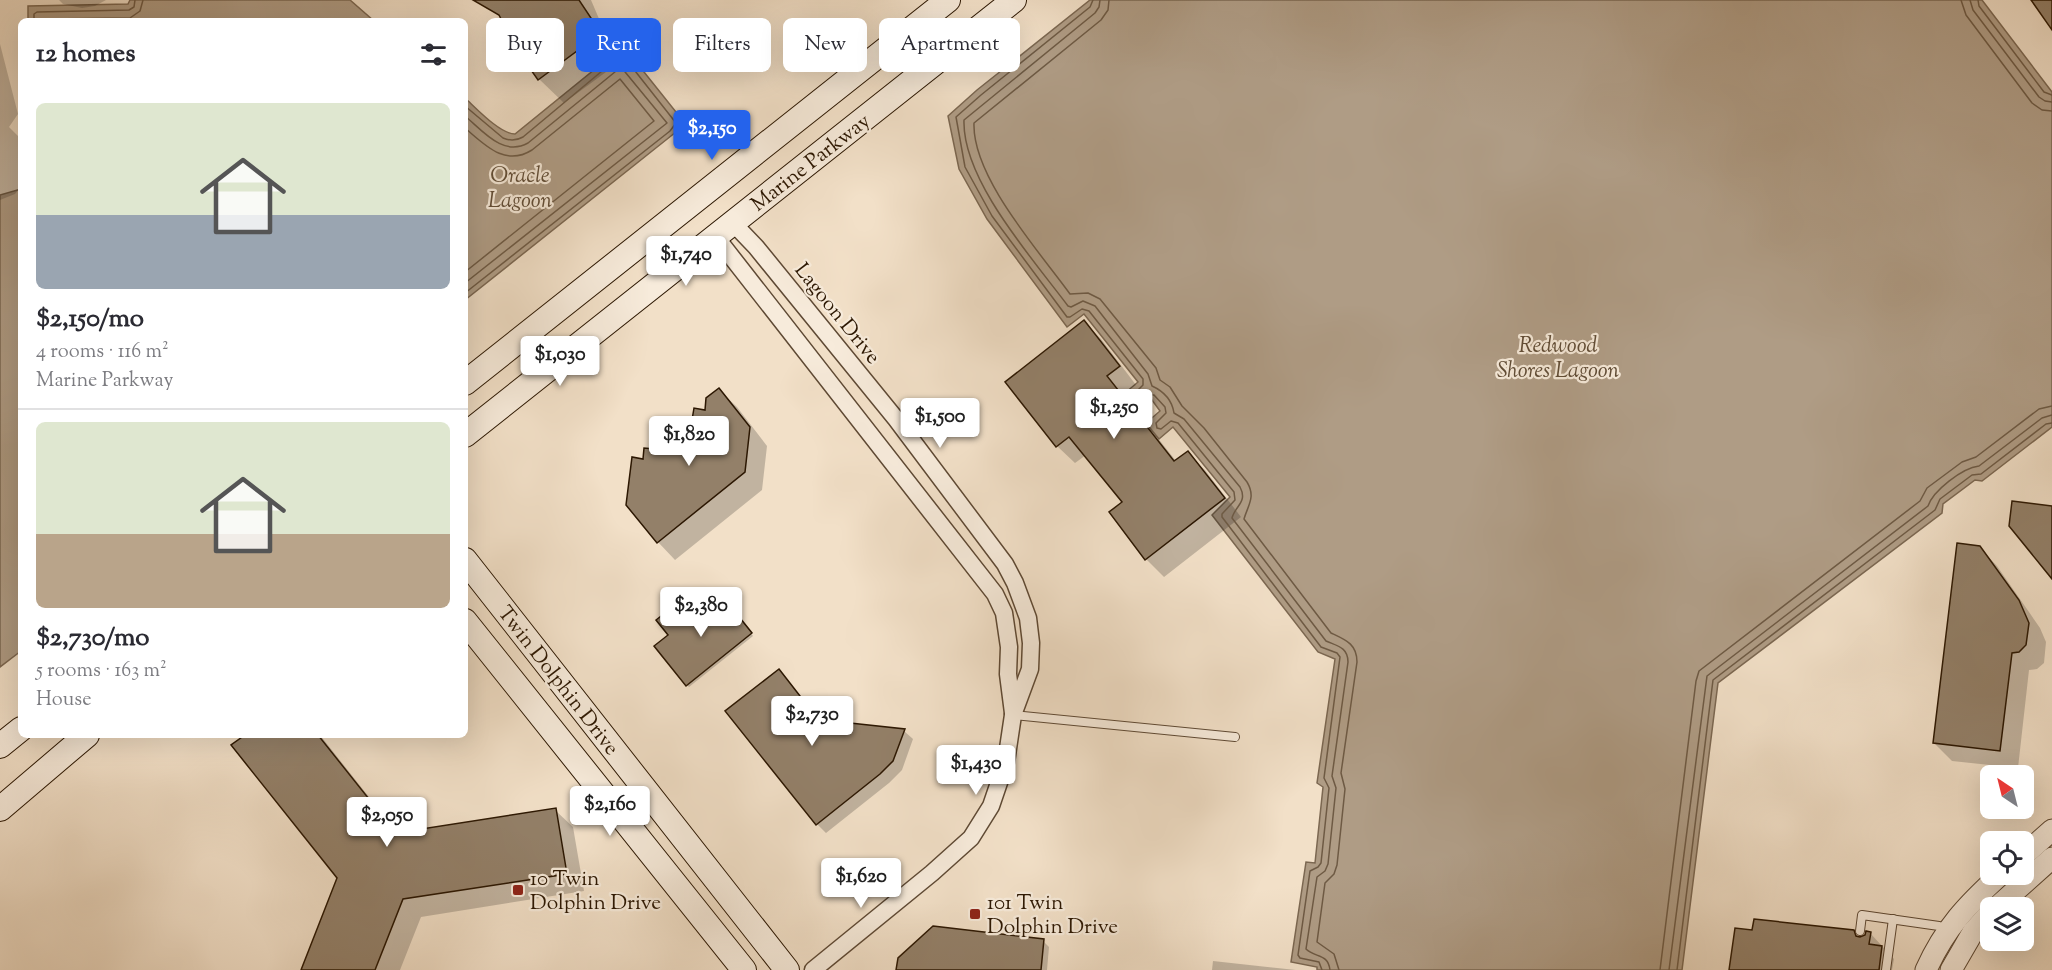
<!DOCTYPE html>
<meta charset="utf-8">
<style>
body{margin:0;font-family:"Sorts Mill Goudy",serif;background:#f2f2f3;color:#2b2b33;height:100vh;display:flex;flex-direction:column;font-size:22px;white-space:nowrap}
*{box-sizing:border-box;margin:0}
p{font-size:20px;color:#7c7c81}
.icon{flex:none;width:33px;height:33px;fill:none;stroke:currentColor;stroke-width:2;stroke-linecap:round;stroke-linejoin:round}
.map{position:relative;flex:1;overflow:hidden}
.details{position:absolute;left:18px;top:18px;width:450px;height:720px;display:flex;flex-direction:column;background:#fff;border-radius:9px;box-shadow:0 6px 24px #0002}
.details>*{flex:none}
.top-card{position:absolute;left:486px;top:18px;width:570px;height:54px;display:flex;gap:12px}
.needle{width:39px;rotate:325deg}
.tools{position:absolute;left:1980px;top:765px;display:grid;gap:12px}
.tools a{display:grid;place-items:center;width:54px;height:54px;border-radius:9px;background:#fff;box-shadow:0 6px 24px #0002;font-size:30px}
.price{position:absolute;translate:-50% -51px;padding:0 14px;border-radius:6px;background:#fff;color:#222;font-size:20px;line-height:39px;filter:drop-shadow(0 2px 3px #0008)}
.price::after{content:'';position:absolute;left:50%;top:36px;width:18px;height:14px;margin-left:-9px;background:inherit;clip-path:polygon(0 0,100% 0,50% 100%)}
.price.current{background:#2563eb;color:#fff}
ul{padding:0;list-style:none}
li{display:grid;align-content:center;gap:12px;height:318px;padding:0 18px}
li+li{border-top:2px solid #e1e1e2}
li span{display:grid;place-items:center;height:186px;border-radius:9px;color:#555}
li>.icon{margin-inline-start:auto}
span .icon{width:108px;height:108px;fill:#fffc;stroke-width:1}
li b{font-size:26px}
h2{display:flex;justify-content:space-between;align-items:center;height:72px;padding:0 18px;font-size:26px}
.pill{padding:0 21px;border-radius:9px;background:#fff;box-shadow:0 6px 24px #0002;font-size:21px;line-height:54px}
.pill.current{background:#2563eb;color:#fff}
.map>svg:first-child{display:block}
.water{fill:#af9c85;stroke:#7b6751;stroke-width:1.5}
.shadow{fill:#0003}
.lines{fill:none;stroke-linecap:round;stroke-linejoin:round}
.shore{stroke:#6e5a44;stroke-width:1.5}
.building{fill:#938069;stroke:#2c1702;stroke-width:1.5}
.service-casing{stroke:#5e4934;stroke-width:10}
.minor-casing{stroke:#5e4934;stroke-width:19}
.tertiary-casing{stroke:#5e4934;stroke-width:23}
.secondary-casing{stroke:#2c1702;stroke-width:26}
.service{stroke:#f7ebdb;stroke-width:8}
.minor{stroke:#f7ebdb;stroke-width:16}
.tertiary{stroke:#f7ebdb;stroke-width:21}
.secondary{stroke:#f7ebdb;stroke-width:24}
.poi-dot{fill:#8f2418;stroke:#f7ebdb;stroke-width:2}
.labels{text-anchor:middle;stroke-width:4.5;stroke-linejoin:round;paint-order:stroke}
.street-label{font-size:21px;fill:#2c1702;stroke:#f7ebdb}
.poi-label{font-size:21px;fill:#2c1702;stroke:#f7ebdb;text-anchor:start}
.water-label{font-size:22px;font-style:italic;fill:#604c36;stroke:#f7ebdb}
</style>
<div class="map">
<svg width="2052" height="970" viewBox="0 0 2052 970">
<rect width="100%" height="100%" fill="#f2e0c8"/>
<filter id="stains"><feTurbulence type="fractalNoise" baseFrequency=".00333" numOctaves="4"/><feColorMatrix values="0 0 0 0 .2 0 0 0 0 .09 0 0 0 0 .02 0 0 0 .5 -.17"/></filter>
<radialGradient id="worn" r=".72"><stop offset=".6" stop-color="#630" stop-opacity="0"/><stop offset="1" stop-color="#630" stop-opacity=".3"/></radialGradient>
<g class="water">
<polygon points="130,0 350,0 374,21 28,21 28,6 128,4"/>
<polygon points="1090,0 1982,0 2052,92 2052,427 1982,481 1975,480 1943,504 1942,513 1718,683 1682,970 1317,970 1317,967 1291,962 1306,862 1315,863 1323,787 1317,783 1335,659 1318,652 1212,515 1230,497 1173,427 1159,439 1146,423 1160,411 1152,400 1139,410 1125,393 1138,382 1084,314 1067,327 987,219 959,169 948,116 977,90"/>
<path d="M 619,53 L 632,57 L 680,117 L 681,128 L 465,300 L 465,98 C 476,108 500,134 515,134 L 610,57 Z"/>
<polygon points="21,189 21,651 0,667 0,195"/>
</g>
<g class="shadow">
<polygon points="59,0 106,0 95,6 82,8 63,4"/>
<polygon points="484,0 591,0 600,21 625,58 564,103 539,79 504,22"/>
<polygon points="0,44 18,114 9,127 21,139 21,187 15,194 0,200"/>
<polygon points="1084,322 1101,339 1136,385 1123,394 1176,461 1187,453 1205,470 1241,517 1164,577 1146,559 1111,512 1124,502 1086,455 1075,463 1057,446"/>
<polygon points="719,390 737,407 767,446 762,490 675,560 658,542 644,460 706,411"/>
<polygon points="1979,547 1997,566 2040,628 2046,642 2044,663 2037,669 2029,670 2018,768 1952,761 1934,743"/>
<polygon points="722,597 753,636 689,687 687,685"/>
<polygon points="779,671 830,733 904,731 913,739 902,770 889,783 826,833 817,824"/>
<polygon points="247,735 320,735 399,835 555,810 573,827 584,891 421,917 400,970 302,970 339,878"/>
<polygon points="1853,931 1860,939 1870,933 1894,959 1892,970 1730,970 1754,932"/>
<polygon points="1043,941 1049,947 1047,970 898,970"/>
<polygon points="1213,961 1296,970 1212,970"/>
</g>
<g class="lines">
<g class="shore">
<polyline points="1093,0 1090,7 981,95 956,117 965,167 992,216 1067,317 1070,317 1082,309 1089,311 1143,379 1143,385 1135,393 1135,396 1140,401 1149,395 1154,395 1165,407 1166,413 1156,423 1157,428 1161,429 1171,421 1178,423 1234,492 1235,500 1222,514 1222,517 1321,647 1337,653 1340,657 1324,778 1329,788 1321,863 1318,867 1310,871 1298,955 1300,958 1319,962 1322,970"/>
<path d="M 1100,0 L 1099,7 L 1095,13 L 964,120 C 962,180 1033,259 1068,306 L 1071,307 L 1083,301 L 1095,306 L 1148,374 L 1152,386 C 1163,391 1172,400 1174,413 L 1184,419 L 1240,487 C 1248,502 1235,506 1232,518 L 1326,641 C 1337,646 1348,647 1348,662 L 1332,776 L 1336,788 L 1328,864 L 1325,871 L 1317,877 L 1306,949 C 1315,958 1328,953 1330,970"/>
<path d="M 1109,0 L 1108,10 L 1101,20 L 974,123 C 972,177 1039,251 1070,294 L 1088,293 L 1100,299 L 1156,368 L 1160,380 L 1170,387 L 1182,406 L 1204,428 L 1247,482 C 1256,497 1248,505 1244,519 L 1331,633 C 1346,640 1357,644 1357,662 L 1341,773 L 1345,789 L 1337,865 L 1334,874 L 1325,883 L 1317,942 L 1334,954 L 1339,970"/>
<polyline points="1961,0 1966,15 2032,103 2042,110 2052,111"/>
<polyline points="1970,0 1973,10 2039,97 2045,101 2052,102"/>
<polyline points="1978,0 1979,6 2044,92 2052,95"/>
<polyline points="34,21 34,14 37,12 129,10 134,7 135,0"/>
<polyline points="42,21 44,19 130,18 140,11 143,0"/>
<path d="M 465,106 L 503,138 C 510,141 516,141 523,137 L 614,61 L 620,59 L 628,62 L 676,123 L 670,131 L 465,293"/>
<path d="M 465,116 C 483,131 503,157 528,143 L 621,67 L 667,123 L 465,283"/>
<path d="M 465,128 C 485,145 505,167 532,150 L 620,79 L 654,121 L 465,272"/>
<polyline points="1660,970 1696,681 1699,671 1920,501 1927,488 1962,462 1976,457 2039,409 2052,406"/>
<path d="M 1669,970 L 1707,676 L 1928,506 C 1933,491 1962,468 1979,466 L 2042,418 L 2052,415"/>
<polyline points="1677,970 1713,680 1935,510 1940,499 1972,475 1981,474 2046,424 2052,423"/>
</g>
</g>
<g class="building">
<polygon points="473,0 579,0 601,33 538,80 515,47 499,15"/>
<polygon points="2031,0 2052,0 2052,30"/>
<polygon points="1084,320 1120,366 1107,376 1174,461 1188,451 1225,498 1145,560 1109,512 1122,502 1069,437 1056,447 1005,382"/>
<polygon points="719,388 750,427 745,472 657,543 626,505 632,457 643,459 644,448 655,449 656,439 667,439 668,428 680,430 681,418 692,420 694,408 705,410 706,398"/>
<polygon points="2012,501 2052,506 2052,579 2009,526"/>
<polygon points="1957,543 1980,546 2019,600 2029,623 2026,645 2019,652 2012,653 2000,751 1933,743"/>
<polygon points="720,593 752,633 686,686 654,646 668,635 656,620 670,609 681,624"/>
<polygon points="779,669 828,732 841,722 905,729 893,761 880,774 816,825 725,711"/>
<polygon points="245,735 318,735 396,833 556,808 567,874 403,899 375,970 301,970 337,878 231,745"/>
<polygon points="1754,919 1854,930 1856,936 1860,937 1865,935 1866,931 1871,932 1869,944 1882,946 1879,970 1729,970 1735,928 1752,930"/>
<polygon points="933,926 1044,939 1041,970 896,970 898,958"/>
</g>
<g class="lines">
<g class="service-casing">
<g id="service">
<polyline points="1013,715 1235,737"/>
<polyline points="1860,931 1862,915 1939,926 1947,929"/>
<polyline points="1886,970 1893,919"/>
</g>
</g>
<g class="minor-casing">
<g id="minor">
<polyline points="733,223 756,247 896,419 1005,564 1015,583 1028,618 1031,643 1030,669 1013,715 1006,762 991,806 971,838 932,873 813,970"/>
<polyline points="716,237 995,594 1004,613 1009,647 1008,674 1013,713"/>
</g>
</g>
<g class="tertiary-casing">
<g id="tertiary">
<polyline points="2024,855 2052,830"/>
<polyline points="1996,908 2052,858"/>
<path d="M 1926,970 C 1945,928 1967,905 2001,874"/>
<polyline points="1951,970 1973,932 1990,913"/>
</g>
</g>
<g class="secondary-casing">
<g id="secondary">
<polyline points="465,383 948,0"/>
<polyline points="465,435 1014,0"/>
<polyline points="465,560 787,970"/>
<polyline points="465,621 744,970"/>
<polyline points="0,746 21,729"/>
<polyline points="0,809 87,735"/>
</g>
</g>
<use href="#service" class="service"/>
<use href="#minor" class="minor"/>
<use href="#tertiary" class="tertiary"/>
<use href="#secondary" class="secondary"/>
</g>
<g class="poi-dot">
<rect x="512" y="884" width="12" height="12" rx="3"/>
<rect x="969" y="908" width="12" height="12" rx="3"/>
</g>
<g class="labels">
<g class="street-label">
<text transform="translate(810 162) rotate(-38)" y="7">Marine Parkway</text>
<text transform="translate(838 313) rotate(51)" y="7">Lagoon Drive</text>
<text transform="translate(559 680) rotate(52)" y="7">Twin Dolphin Drive</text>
</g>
<g class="poi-label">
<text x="530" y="885">10 Twin<tspan x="530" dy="24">Dolphin Drive</tspan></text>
<text x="987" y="909">101 Twin<tspan x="987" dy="24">Dolphin Drive</tspan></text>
</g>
<g class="water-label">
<text x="520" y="182">Oracle<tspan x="520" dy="25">Lagoon</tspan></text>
<text x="1558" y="352">Redwood<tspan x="1558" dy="25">Shores Lagoon</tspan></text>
</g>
</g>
<rect width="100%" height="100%" filter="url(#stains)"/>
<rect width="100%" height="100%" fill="url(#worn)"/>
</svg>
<div class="tools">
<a><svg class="needle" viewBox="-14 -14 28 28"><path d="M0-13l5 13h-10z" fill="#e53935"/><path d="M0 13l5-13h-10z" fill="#7c7c81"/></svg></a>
<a><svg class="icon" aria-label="locate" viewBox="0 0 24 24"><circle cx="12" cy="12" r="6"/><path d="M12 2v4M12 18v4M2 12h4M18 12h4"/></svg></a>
<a><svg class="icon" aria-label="layers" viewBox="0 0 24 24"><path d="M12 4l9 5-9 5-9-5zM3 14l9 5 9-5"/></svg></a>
</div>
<b class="price current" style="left:712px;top:161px">$2,150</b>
<b class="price" style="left:686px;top:287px">$1,740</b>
<b class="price" style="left:560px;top:387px">$1,030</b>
<b class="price" style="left:1114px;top:440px">$1,250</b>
<b class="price" style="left:940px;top:449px">$1,500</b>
<b class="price" style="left:689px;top:467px">$1,820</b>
<b class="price" style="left:701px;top:638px">$2,380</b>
<b class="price" style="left:812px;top:747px">$2,730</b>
<b class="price" style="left:976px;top:796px">$1,430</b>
<b class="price" style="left:610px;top:837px">$2,160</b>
<b class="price" style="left:387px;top:848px">$2,050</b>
<b class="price" style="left:861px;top:909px">$1,620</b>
<div class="top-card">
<a class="pill">Buy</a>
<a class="pill current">Rent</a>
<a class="pill">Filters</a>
<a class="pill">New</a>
<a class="pill">Apartment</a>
</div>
<section class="details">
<h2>12 homes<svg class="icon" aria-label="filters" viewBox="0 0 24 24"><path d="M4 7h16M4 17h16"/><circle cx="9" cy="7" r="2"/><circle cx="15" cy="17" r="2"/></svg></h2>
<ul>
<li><span style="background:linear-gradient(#dfe7d0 60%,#9aa5b1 0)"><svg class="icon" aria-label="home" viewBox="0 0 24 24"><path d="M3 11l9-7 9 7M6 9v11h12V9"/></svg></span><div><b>$2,150/mo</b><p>4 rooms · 116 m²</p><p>Marine Parkway</p></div></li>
<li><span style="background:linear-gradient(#dfe7d0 60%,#b9a48a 0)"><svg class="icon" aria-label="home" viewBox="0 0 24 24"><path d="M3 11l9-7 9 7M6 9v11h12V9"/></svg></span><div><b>$2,730/mo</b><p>5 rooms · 163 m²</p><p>House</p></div></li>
</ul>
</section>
</div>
